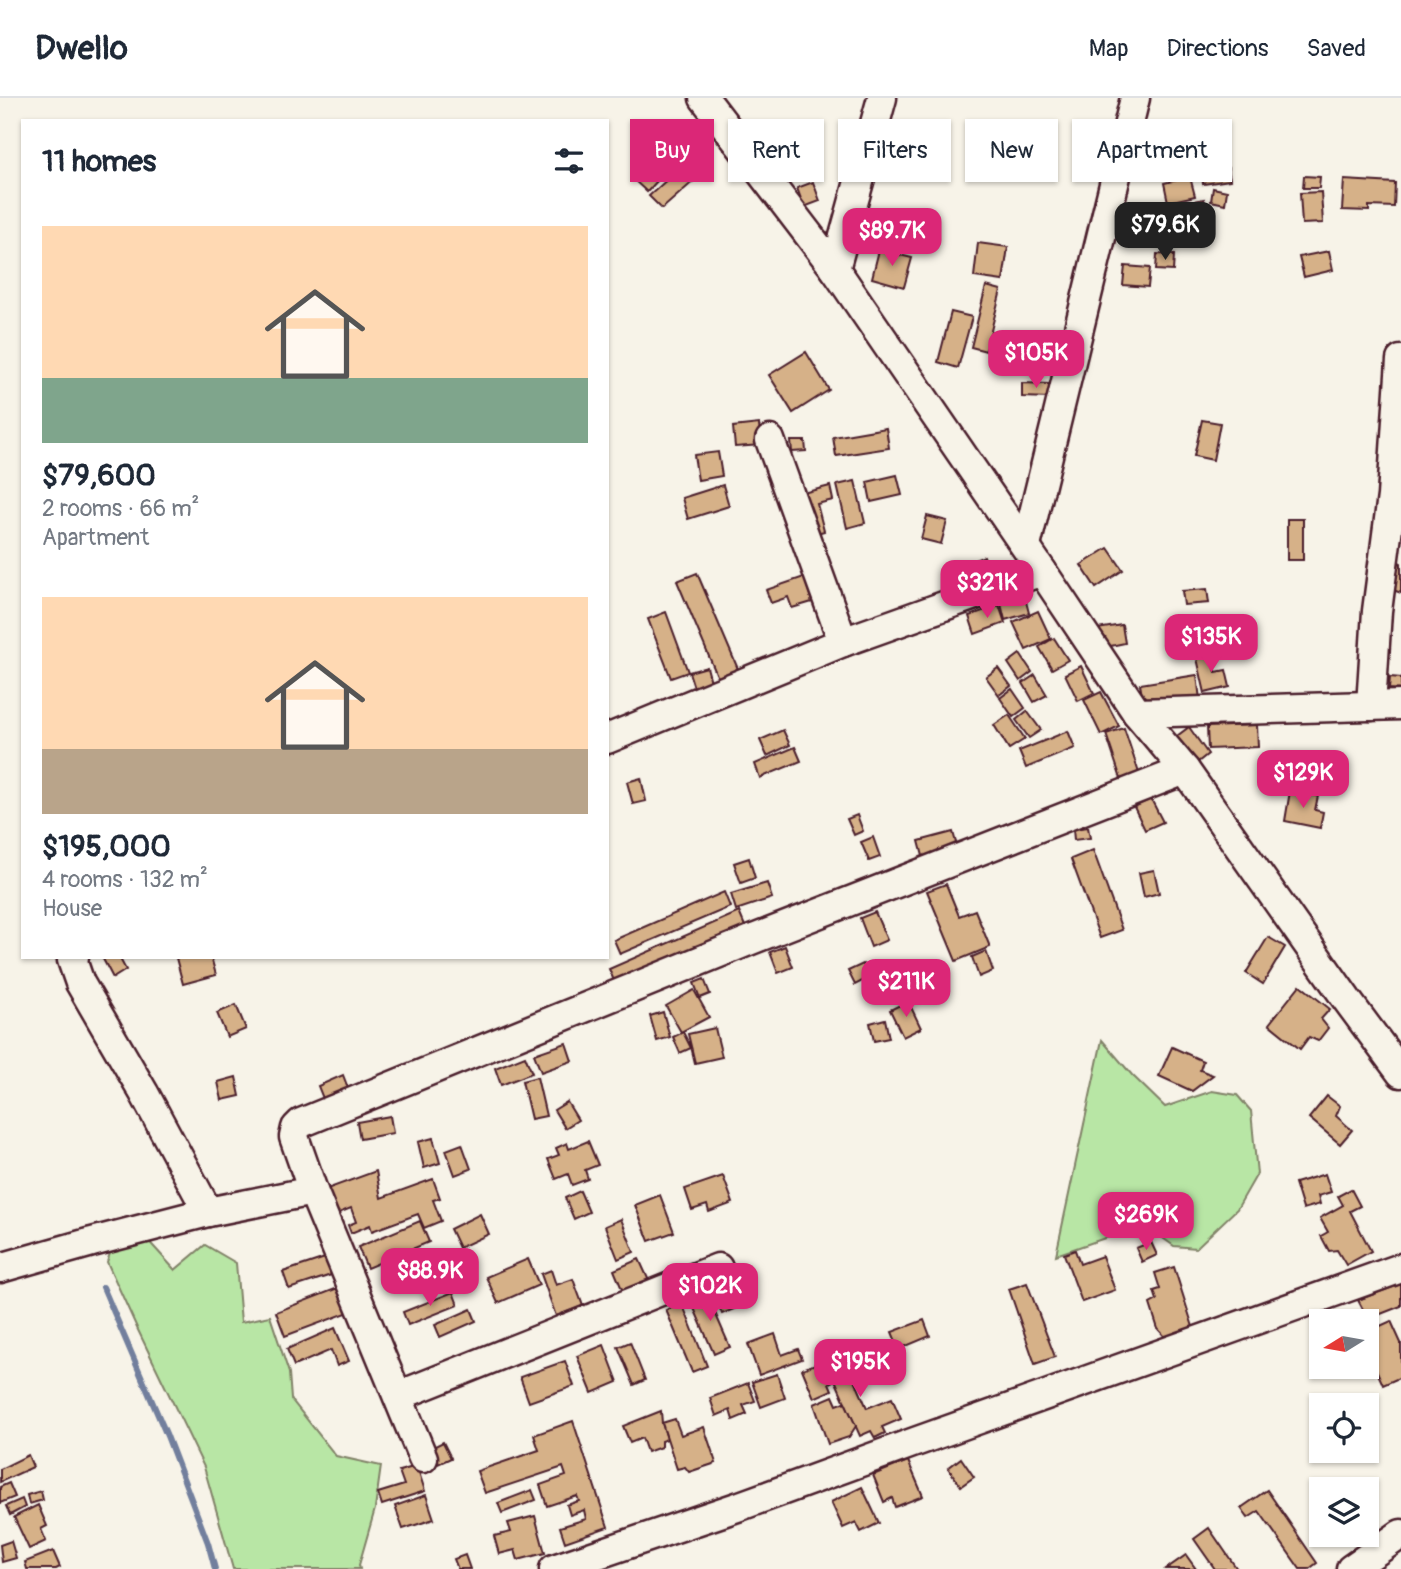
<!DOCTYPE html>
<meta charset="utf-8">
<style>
body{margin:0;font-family:Pangolin,sans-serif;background:#f2f2f3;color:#1f2937;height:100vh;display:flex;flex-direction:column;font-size:26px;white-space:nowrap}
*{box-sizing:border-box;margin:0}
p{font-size:23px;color:#747a83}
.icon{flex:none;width:38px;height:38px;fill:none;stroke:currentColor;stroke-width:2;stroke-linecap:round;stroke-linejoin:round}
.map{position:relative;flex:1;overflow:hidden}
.panel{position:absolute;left:21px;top:21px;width:588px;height:840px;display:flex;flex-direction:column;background:#fff;border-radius:0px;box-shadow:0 2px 5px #0004}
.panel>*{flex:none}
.guide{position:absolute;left:630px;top:21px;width:665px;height:63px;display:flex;gap:14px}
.needle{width:46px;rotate:259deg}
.controls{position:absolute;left:1309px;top:1211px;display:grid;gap:14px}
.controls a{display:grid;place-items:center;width:70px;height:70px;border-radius:0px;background:#fff;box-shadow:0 2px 5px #0004;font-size:35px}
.price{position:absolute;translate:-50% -60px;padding:0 16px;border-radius:14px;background:#db2777;color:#fff;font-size:23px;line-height:46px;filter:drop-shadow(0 2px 4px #0008)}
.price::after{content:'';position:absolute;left:50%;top:42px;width:21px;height:16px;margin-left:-10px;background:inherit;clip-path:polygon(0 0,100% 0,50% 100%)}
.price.selected{background:#222;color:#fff}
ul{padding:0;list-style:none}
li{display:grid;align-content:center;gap:14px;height:371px;padding:0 21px}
li span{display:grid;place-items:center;height:217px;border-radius:0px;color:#555}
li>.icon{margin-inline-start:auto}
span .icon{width:126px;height:126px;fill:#fffc;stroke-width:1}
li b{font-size:30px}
h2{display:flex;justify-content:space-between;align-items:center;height:84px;padding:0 21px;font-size:30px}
.chip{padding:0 24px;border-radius:0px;background:#fff;box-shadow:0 2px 5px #0004;font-size:24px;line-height:63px}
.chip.selected{background:#db2777;color:#fff}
header{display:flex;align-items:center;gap:42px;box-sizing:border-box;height:98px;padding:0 35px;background:#fff;border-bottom:2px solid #e0e1e3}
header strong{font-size:33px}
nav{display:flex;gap:38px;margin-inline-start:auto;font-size:24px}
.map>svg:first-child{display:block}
.green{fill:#b8e6a5;stroke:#818268;stroke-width:2}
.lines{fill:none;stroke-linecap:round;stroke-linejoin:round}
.stream{stroke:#727f9d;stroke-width:6}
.building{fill:#d6b188;stroke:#4a1f2b;stroke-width:2}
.minor-casing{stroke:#4a1f2b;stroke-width:33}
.minor{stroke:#f7f3e8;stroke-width:28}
</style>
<header>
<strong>Dwello</strong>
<nav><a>Map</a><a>Directions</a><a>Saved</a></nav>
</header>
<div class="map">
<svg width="1401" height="1471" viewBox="0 0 1401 1471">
<rect width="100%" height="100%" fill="#f7f3e8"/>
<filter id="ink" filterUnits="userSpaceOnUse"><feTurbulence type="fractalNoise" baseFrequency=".0143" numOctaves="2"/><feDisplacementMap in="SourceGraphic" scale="14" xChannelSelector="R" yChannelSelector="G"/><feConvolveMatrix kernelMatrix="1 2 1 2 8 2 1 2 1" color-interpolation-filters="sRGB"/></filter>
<g filter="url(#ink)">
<g class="green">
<polygon points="1102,942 1132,977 1165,1009 1212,993 1237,997 1251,1013 1257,1076 1237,1111 1196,1150 1174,1148 1150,1131 1105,1140 1056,1157"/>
<polygon points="144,1138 175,1172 205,1147 236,1165 241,1224 270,1218 289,1275 291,1301 336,1358 381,1368 375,1411 359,1467 360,1471 233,1471 204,1369 137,1230 107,1164 112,1150"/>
</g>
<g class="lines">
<polyline class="stream" points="103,1189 167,1338 208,1445 215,1471"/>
</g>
<g class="building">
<polygon points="1176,34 1180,59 1161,63 1156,38"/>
<polygon points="776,35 790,57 775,68 760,46"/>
<polygon points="670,42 683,55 647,94 634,82"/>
<polygon points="691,60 704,74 662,111 649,98"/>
<polygon points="1192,60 1195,72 1163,78 1161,66"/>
<polygon points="1228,70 1230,82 1203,86 1202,74"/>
<polygon points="1304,78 1320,79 1319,90 1303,90"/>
<polygon points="1190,79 1195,98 1168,104 1164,85"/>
<polygon points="1344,82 1395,85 1394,109 1369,108 1369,113 1342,112"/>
<polygon points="813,84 820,103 804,109 797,90"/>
<polygon points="1213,90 1227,93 1225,106 1211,103"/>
<polygon points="1321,94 1323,125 1302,126 1300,95"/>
<polygon points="1204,101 1207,115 1180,121 1177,107"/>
<polygon points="978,145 1008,149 1003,183 974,179"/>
<polygon points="879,152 912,160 904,189 872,180"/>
<polygon points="1329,153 1333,172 1304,179 1299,159"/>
<polygon points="1157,156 1174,157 1173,173 1156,172"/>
<polygon points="1125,168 1150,170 1148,189 1123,187"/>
<polygon points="986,188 1001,192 986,253 971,249"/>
<polygon points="951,214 972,219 958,270 938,264"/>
<polygon points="1036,233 1051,238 1048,247 1052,249 1046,264 1041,262 1039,269 1024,264"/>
<polygon points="806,254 829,292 793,315 769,277"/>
<polygon points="1022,285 1050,286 1050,300 1022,299"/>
<polygon points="1202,322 1220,325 1213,362 1194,358"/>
<polygon points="759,326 761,347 735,349 733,329"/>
<polygon points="886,330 889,350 836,358 833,339"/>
<polygon points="791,343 805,343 806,353 792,354"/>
<polygon points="718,354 722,378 698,382 694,357"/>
<polygon points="897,377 902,397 871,404 867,384"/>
<polygon points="855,383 865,425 847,430 837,387"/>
<polygon points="723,387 729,408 688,421 682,400"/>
<polygon points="830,388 833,402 817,406 824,433 806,438 795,397"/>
<polygon points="927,418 947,423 941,446 921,441"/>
<rect x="1287" y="421" width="16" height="41"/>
<polygon points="1108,450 1123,472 1096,490 1081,467"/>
<polygon points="984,458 992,480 972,488 963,467"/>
<polygon points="1399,464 1401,465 1401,495 1388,490"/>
<polygon points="697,475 741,578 721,587 677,483"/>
<polygon points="804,479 812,504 792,510 788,499 771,505 766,492"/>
<polygon points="1022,488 1029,515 1005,522 998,494"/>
<polygon points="1207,491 1209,505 1184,507 1182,493"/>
<polygon points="999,507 1005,525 975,536 969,518"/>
<polygon points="1038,513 1051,541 1026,552 1013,524"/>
<polygon points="666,514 688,574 671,580 648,521"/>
<polygon points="1219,524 1222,549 1205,551 1201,527"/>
<polygon points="1122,527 1125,545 1101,550 1097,531"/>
<polygon points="1054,540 1068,562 1052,571 1039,549"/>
<polygon points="1211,553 1216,574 1226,572 1230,589 1205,595 1196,556"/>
<polygon points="1020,556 1032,574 1020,583 1008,565"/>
<polygon points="1081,568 1094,595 1078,603 1065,576"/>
<polygon points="707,569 713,591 696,596 689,574"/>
<polygon points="998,570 1011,588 999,597 986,579"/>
<polygon points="1035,577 1047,597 1034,604 1023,585"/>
<polygon points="1197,577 1200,602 1144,610 1140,586"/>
<polygon points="1390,579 1401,580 1401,592 1389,591"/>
<polygon points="1012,591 1025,610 1013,619 1000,600"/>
<polygon points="1101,594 1119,628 1101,637 1084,602"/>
<polygon points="1027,613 1041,632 1029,640 1016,622"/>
<polygon points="1009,617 1025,641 1009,651 994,627"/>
<polygon points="1257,627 1258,649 1208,651 1207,629"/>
<polygon points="1189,629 1208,656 1193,668 1173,641"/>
<polygon points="1124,630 1140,678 1122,684 1106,636"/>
<polygon points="783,632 790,647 767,658 760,642"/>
<polygon points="1068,633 1075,650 1026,670 1019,653"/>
<polygon points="795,649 801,663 760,680 755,666"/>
<polygon points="641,680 646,703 633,706 627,684"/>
<polygon points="1290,693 1318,698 1315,712 1323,714 1320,730 1285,723"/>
<polygon points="1151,701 1163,724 1145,732 1134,709"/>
<polygon points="857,717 863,733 854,737 847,721"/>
<polygon points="1088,729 1090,740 1074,742 1073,731"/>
<polygon points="953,734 958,752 924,762 919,743"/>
<polygon points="873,739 880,759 869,763 861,744"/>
<polygon points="1093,752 1122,832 1100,840 1071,761"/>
<polygon points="749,760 755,780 741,785 734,765"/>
<polygon points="1154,772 1159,795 1144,799 1139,775"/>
<polygon points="767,785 772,800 736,812 731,796"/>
<polygon points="946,786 959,818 975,812 990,849 956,863 927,793"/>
<polygon points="724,794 730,809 620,856 614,842"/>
<polygon points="739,814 747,833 617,890 609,871"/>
<polygon points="875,814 887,842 871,849 860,820"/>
<polygon points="1268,839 1285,849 1263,886 1246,875"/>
<polygon points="785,848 793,869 778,875 770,854"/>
<polygon points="986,853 993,873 979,879 972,859"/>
<polygon points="106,859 119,859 126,872 113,880 103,861"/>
<polygon points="211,859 216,877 183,886 176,860"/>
<polygon points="863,866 870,879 855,887 848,873"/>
<polygon points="704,881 710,896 700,900 694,885"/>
<polygon points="1300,887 1330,911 1321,921 1328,930 1318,943 1309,939 1300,951 1269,926"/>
<polygon points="694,892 709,919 681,934 666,908"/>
<polygon points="908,903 921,930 903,939 890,912"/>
<polygon points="236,907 246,931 227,939 217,915"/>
<polygon points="663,914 670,939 657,943 650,918"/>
<polygon points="885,921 889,940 874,943 870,925"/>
<polygon points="715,930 722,959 695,965 688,936"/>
<polygon points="683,934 691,950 680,955 673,939"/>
<polygon points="566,945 572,963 541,974 534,956"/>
<polygon points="1172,949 1203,963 1200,972 1213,977 1192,993 1159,978"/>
<polygon points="525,958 532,975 501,987 495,970"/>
<polygon points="343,977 351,998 326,1008 318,988"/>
<polygon points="236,979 240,998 222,1002 218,984"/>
<polygon points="537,979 546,1018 531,1021 522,983"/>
<polygon points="1327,998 1340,1008 1336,1018 1352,1032 1340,1046 1309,1020"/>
<polygon points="567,1004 578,1022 565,1030 554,1012"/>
<polygon points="390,1018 393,1035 360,1041 357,1024"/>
<polygon points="433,1040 440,1065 424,1070 418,1044"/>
<polygon points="588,1043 598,1067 585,1072 588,1081 572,1087 568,1076 556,1081 548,1061 559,1057 556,1050 567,1045 569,1051"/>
<polygon points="462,1046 471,1071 455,1077 446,1052"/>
<polygon points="376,1073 381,1100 433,1081 440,1100 433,1102 441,1123 424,1130 418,1116 372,1133 370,1127 351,1135 348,1127 356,1124 351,1110 334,1117 324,1092"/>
<polygon points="1325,1076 1331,1094 1318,1098 1320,1106 1303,1111 1295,1085"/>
<polygon points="723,1078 733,1105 709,1114 707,1107 692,1112 685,1091"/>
<polygon points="1351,1091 1360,1108 1350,1113 1371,1153 1346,1167 1337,1152 1329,1153 1321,1138 1328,1134 1320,1120 1343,1107 1338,1098"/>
<polygon points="580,1093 589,1114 574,1121 565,1100"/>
<polygon points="660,1097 674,1134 649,1143 635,1107"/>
<polygon points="480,1116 489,1136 459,1150 450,1131"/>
<polygon points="621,1121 634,1154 618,1161 605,1128"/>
<polygon points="420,1123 429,1144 367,1170 358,1149"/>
<polygon points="1151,1144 1157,1157 1142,1164 1136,1150"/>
<polygon points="1075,1152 1080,1166 1102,1158 1115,1192 1082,1204 1064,1156"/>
<polygon points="328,1159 334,1176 289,1191 283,1174"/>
<polygon points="528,1161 539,1187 498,1205 486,1179"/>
<polygon points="639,1161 650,1185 624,1196 614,1172"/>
<polygon points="1174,1169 1194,1232 1167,1241 1158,1231 1150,1206 1157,1202 1154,1193 1160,1191 1155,1175"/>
<polygon points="551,1172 556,1187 573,1181 583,1208 556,1218 541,1176"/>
<polygon points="1027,1185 1055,1259 1035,1266 1009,1191"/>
<polygon points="729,1186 739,1209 722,1216 713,1193"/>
<polygon points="1401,1186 1401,1208 1368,1221 1358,1202"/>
<polygon points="343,1188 352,1213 285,1238 276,1214"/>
<polygon points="453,1194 458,1207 408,1227 403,1214"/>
<polygon points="706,1194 730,1249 714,1256 690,1201"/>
<polygon points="682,1205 707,1268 692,1274 666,1212"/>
<polygon points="471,1211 476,1223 440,1239 435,1227"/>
<polygon points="924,1222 930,1238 899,1251 892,1234"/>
<polygon points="1391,1223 1401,1245 1401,1279 1383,1287 1367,1251 1367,1234"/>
<polygon points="335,1230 349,1263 337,1268 331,1252 294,1268 287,1251"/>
<polygon points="775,1236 782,1257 798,1251 802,1261 759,1277 748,1246"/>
<polygon points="630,1244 645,1282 634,1287 618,1249"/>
<polygon points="604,1247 618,1284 592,1295 577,1258"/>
<polygon points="841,1250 867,1310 892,1300 901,1321 882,1329 885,1335 875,1340 871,1333 860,1338 824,1257"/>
<polygon points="826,1262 835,1282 829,1285 832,1292 814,1300 802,1271"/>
<polygon points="565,1263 574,1288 529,1304 520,1279"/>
<polygon points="777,1276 785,1300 761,1309 752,1284"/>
<polygon points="748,1285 755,1303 743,1307 747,1316 733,1322 730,1312 716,1318 710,1300"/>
<polygon points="833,1298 837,1307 845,1304 856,1328 849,1339 828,1346 814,1306"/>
<polygon points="661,1313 662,1325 667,1341 661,1343 661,1349 647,1354 642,1340 630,1345 623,1328"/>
<polygon points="675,1321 681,1337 704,1329 716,1365 689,1374 685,1369 677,1371 662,1325"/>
<polygon points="573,1323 608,1429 565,1444 560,1429 586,1421 584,1412 570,1417 567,1407 579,1403 577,1398 547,1408 540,1387 566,1378 563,1369 485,1395 477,1373 539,1352 534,1337"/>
<polygon points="443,1344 451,1360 438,1366 431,1350"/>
<polygon points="28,1357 33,1369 0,1384 0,1371"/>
<polygon points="961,1360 974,1379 961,1388 948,1370"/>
<polygon points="908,1363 923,1398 895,1409 892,1400 884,1404 873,1377"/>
<polygon points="417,1368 425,1393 382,1407 378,1395 404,1387 399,1373"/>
<polygon points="9,1385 15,1399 0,1405 0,1389"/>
<polygon points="862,1389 879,1425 861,1434 856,1424 843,1430 831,1404"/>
<polygon points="532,1392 536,1402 502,1415 498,1405"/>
<polygon points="1267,1392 1317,1465 1309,1471 1300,1471 1259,1413 1248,1420 1241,1410"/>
<polygon points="41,1393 43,1402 29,1406 27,1397"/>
<polygon points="426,1397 434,1421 403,1431 395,1408"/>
<polygon points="22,1401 25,1409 10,1417 6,1408"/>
<polygon points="38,1407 47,1428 41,1431 46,1443 29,1451 14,1419"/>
<polygon points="535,1418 545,1455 518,1462 515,1452 499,1456 494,1438 511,1434 508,1425"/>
<polygon points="1209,1430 1237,1471 1215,1471 1194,1441"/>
<polygon points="11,1443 16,1460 2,1464 0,1447"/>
<polygon points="53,1453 60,1469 56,1471 27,1471 25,1464"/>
<polygon points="465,1457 470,1471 458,1471 454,1461"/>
<polygon points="1186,1457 1196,1471 1166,1471"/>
</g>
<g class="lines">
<g class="minor-casing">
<g id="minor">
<polyline points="704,0 835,171 1042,473 1137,615 1185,672 1347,902 1401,975"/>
<polyline points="835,171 882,0"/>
<polyline points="770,342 843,544"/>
<polyline points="1026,448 1135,0"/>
<polyline points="1371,608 1377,513 1392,398 1401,262"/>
<polyline points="1137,615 1401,607"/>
<polyline points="607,641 843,544 1042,473"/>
<polyline points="74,859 72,862 80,885 144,995 208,1114"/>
<polyline points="0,1170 92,1144 208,1114 313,1093"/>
<polyline points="398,1298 718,1170"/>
<polyline points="423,1360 313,1093 294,1039 296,1030 301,1025 751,842 1185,672"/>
<polyline points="554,1471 740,1408 915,1344 1401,1170"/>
<polyline points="1351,1471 1401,1436"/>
</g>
</g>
<use href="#minor" class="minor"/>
</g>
</g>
</svg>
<div class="controls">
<a><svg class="needle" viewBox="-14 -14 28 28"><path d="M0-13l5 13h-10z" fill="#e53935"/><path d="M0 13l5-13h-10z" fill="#747a83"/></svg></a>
<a><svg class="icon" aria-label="locate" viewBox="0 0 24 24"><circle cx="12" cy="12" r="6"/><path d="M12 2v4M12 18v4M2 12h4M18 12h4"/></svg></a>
<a><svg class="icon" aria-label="layers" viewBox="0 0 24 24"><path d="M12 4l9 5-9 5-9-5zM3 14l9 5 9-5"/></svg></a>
</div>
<b class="price selected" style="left:1165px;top:164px">$79.6K</b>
<b class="price" style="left:892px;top:170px">$89.7K</b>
<b class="price" style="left:1036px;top:292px">$105K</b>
<b class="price" style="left:987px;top:522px">$321K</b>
<b class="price" style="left:1211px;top:576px">$135K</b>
<b class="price" style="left:1303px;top:712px">$129K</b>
<b class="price" style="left:906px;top:921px">$211K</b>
<b class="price" style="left:1146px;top:1154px">$269K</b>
<b class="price" style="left:430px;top:1210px">$88.9K</b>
<b class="price" style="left:710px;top:1225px">$102K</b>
<b class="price" style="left:860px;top:1301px">$195K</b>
<div class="guide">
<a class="chip selected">Buy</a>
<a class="chip">Rent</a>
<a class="chip">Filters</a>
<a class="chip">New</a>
<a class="chip">Apartment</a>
</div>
<section class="panel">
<h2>11 homes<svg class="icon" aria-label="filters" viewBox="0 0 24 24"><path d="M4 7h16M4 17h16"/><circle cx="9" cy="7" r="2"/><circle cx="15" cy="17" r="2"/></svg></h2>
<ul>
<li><span style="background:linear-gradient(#ffd9b3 70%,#7fa58c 0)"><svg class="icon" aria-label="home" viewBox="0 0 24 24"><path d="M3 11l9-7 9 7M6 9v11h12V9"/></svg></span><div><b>$79,600</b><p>2 rooms · 66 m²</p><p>Apartment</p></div></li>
<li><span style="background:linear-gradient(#ffd9b3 70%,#b9a48a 0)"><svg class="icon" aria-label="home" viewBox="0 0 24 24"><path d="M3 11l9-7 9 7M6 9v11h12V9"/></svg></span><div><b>$195,000</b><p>4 rooms · 132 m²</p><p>House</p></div></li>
</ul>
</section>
</div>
